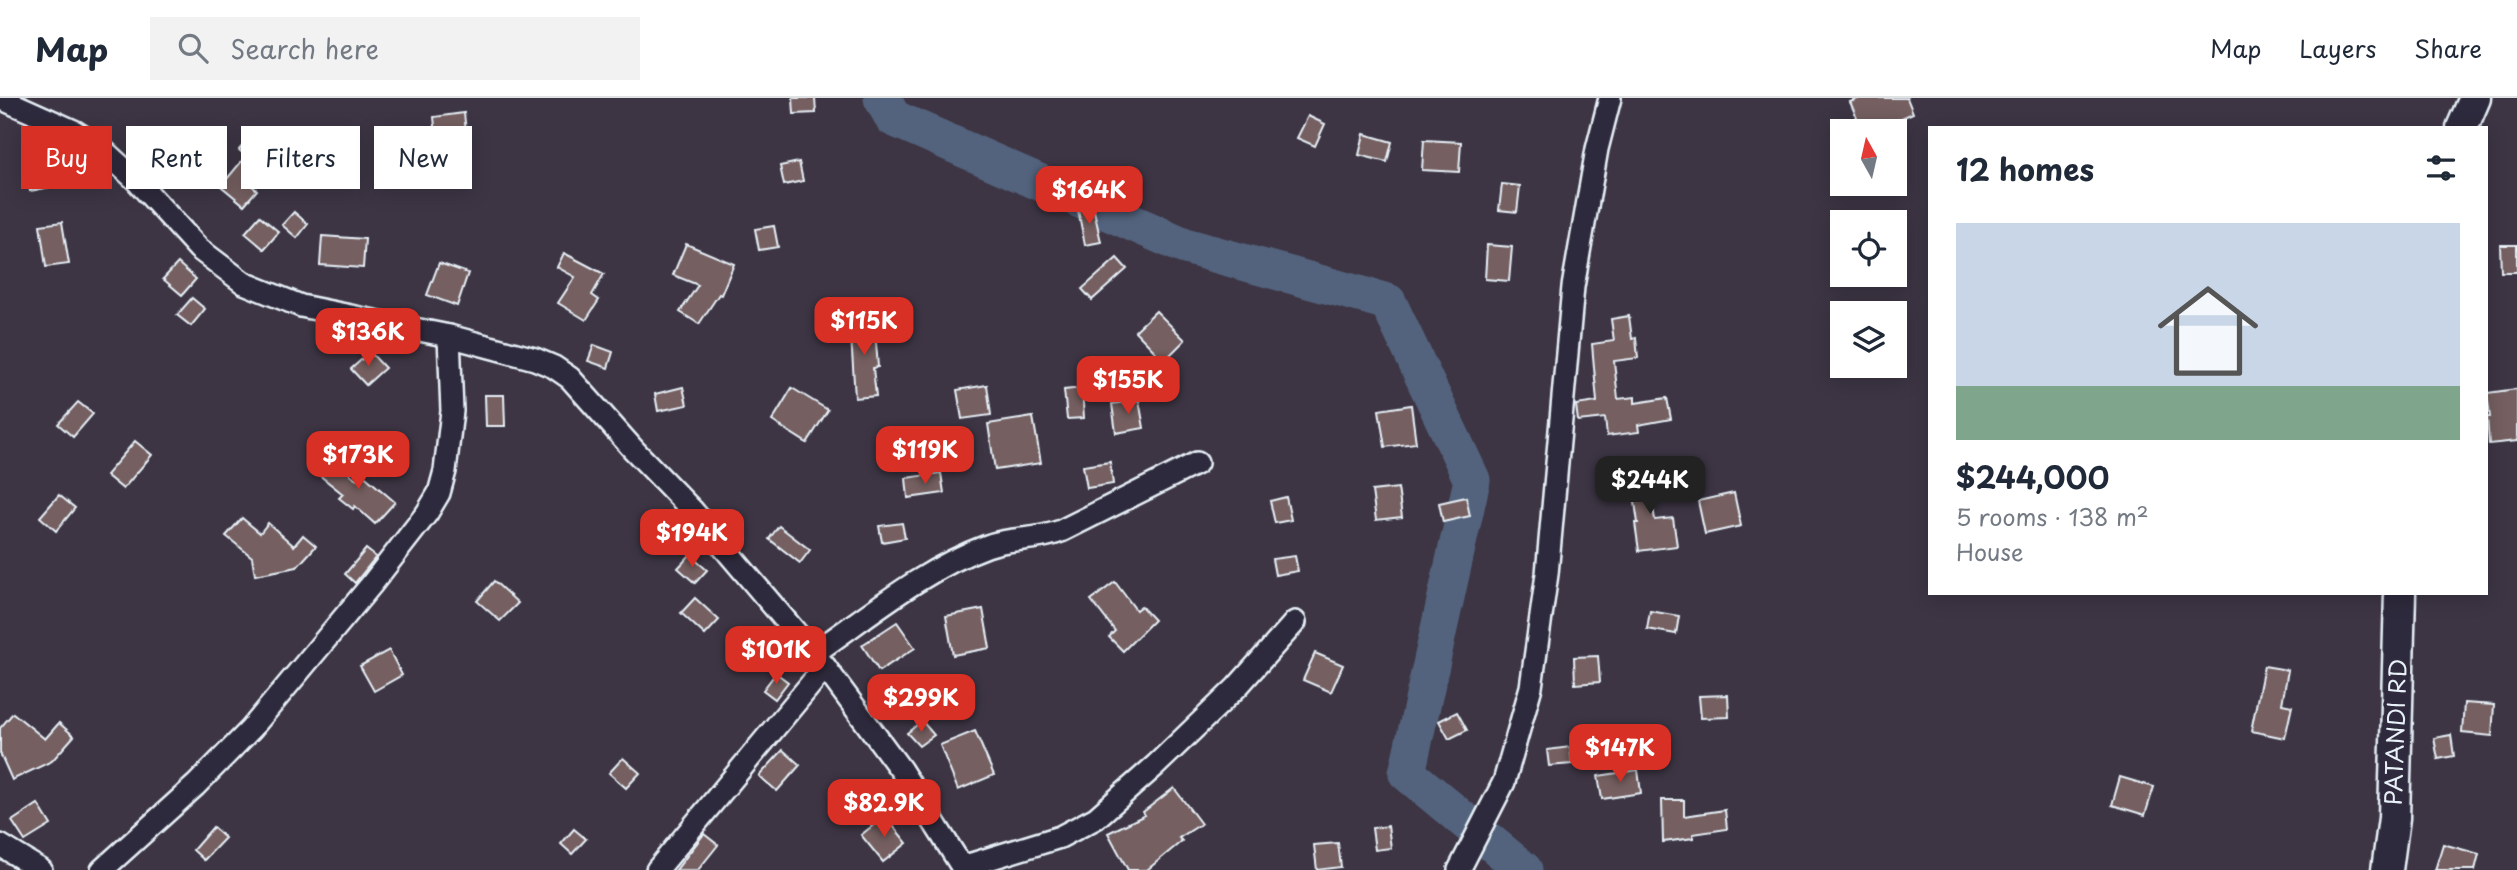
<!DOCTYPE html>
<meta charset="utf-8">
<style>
body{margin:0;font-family:"Playpen Sans",sans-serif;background:#f2f2f3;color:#1f2937;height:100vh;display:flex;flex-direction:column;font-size:26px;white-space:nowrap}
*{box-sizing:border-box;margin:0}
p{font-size:23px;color:#747a83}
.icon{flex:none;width:38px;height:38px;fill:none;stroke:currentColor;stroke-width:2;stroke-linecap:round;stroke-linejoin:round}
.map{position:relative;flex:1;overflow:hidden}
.sheet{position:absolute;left:1928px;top:28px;width:560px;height:469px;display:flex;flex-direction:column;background:#fff;border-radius:0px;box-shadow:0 4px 18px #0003}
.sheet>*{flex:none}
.banner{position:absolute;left:21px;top:28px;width:665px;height:63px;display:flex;gap:14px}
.needle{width:46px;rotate:352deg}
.tools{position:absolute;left:1830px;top:21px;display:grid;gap:14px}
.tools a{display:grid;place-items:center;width:77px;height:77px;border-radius:0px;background:#fff;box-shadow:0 4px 18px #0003;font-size:35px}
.price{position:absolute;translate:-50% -60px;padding:0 16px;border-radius:14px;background:#d93025;color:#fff;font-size:23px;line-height:46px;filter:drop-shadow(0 2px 4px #0008)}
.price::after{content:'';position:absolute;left:50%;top:42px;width:21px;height:16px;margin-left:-10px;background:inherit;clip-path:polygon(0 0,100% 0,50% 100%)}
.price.selected{background:#222;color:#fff}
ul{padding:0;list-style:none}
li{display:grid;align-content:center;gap:14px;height:371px;padding:0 28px}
li span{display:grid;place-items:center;height:217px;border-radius:0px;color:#555}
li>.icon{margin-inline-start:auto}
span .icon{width:126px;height:126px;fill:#fffc;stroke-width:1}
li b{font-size:30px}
h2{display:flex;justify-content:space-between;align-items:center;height:84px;padding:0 28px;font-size:30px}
.tag{padding:0 24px;border-radius:0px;background:#fff;box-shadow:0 4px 18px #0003;font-size:24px;line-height:63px}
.tag.selected{background:#d93025;color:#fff}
header{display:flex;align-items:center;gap:42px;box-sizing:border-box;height:98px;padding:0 35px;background:#fff;border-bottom:2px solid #e0e1e3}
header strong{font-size:33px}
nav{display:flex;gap:38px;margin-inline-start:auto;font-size:24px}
.search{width:490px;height:63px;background:#f2f2f3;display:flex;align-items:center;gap:18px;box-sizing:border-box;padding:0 24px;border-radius:0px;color:#747a83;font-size:26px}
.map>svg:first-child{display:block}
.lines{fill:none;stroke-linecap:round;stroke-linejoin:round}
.river{stroke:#53637d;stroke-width:37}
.building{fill:#745f61;stroke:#e8f1f8;stroke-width:2}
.street-casing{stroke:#e8f1f8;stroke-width:26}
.secondary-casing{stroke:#e8f1f8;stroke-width:35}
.street{stroke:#2f2a3d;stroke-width:21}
.secondary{stroke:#2f2a3d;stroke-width:30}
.labels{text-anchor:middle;stroke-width:7;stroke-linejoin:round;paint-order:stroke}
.street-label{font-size:23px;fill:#e8f1f8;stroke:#2f2a3d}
</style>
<header>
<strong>Map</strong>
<div class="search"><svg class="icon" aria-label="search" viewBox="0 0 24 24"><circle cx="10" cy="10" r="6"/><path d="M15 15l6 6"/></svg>Search here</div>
<nav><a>Map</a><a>Layers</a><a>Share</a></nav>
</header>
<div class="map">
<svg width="2517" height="772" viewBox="0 0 2517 772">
<rect width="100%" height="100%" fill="#3d3544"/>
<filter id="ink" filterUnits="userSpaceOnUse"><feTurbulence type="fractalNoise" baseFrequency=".0143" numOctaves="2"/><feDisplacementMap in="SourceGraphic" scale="14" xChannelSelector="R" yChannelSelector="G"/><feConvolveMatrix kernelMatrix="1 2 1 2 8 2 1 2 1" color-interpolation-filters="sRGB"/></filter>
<g filter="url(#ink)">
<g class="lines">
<polyline class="river" points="882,0 893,20 1185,148 1388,204 1472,382 1407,675 1524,772"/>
</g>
<g class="building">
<polygon points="793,0 815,0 816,15 794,16"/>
<polygon points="1860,0 1907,0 1913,15 1873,33 1863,33 1850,4"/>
<polygon points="464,15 469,62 439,66 434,19"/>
<polygon points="1308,18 1325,26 1315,48 1297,40"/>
<polygon points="254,34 274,51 246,83 257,92 244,107 221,88 246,58 239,52"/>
<polygon points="1364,36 1392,44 1387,64 1359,57"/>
<polygon points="1424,42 1461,44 1459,74 1422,72"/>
<polygon points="78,64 81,83 30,93 26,69"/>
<polygon points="799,64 803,83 784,87 780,68"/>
<polygon points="1502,86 1520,88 1517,114 1499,112"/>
<polygon points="1093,108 1101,144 1085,147 1078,112"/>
<polygon points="294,114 308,126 297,140 282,127"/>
<polygon points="260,118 279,134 264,151 245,135"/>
<polygon points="62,124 69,166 46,169 40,127"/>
<polygon points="774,128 778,149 759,152 755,131"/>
<polygon points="322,138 365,141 363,170 320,167"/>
<polygon points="686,146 734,166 721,197 719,196 699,226 680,214 698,187 673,177"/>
<polygon points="1487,147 1512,149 1509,183 1485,181"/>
<polygon points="2500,147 2517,147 2517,174 2501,174"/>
<polygon points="564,155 604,176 592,197 599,202 586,222 558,205 575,179 557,169"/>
<polygon points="1117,160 1127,171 1092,202 1082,191"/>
<polygon points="178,165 196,181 182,197 163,181"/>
<polygon points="439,165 468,175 457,208 427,197"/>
<polygon points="192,200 205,211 191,228 177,217"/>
<polygon points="1156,213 1185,242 1164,263 1135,233"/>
<polygon points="1629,218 1632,241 1636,240 1638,260 1614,263 1618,301 1635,299 1635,305 1667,300 1671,321 1638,327 1639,334 1607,338 1605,320 1578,323 1576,307 1597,304 1592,246 1614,243 1611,221"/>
<polygon points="874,220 878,269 873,270 876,298 855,300 850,222"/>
<polygon points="594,247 613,254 608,270 588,263"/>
<polygon points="370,254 385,270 366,287 351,271"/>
<polygon points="987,287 991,317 962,321 957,292"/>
<polygon points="683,289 687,307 658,313 655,296"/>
<polygon points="792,290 828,312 807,345 772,323"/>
<polygon points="1082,290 1084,320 1067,321 1064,292"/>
<polygon points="2517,291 2517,343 2489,346 2487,319 2490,319 2487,295"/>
<polygon points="485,297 504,297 505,328 486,328"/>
<polygon points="1139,302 1144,330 1116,335 1112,306"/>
<polygon points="78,304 93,316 73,339 58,326"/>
<polygon points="1411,307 1416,345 1385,349 1379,312"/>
<polygon points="1033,319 1041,365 995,372 988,326"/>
<polygon points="135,343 152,357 123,391 106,377"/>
<polygon points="332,360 356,381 361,375 395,404 375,426 355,408 353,411 339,400 343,396 318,376"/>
<polygon points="1110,364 1113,386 1087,390 1083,368"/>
<polygon points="1647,368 1655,422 1673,420 1677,448 1639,453 1635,425 1638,425 1630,370"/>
<polygon points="941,375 944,395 908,400 906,380"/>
<polygon points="1398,390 1402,419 1376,422 1372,393"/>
<polygon points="1734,395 1741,428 1705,436 1698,403"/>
<polygon points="59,397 75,410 56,433 40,419"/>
<polygon points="1286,399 1291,422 1275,425 1270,403"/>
<polygon points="1466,399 1470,418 1443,424 1439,405"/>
<polygon points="242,420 260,435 268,425 294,448 303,437 316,448 297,469 255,477 252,459 226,438"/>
<polygon points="902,425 905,440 882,444 879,428"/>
<polygon points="779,428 810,452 800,465 769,441"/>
<polygon points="366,451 376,459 355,485 345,476"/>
<polygon points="690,457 707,472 695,485 678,470"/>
<polygon points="1295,458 1298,473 1275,477 1272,461"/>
<polygon points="494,483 518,505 500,523 477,503"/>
<polygon points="1115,484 1136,512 1141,508 1154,522 1123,553 1109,539 1115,533 1091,502"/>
<polygon points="695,500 719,522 705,537 681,515"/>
<polygon points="983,511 990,550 953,557 946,518"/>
<polygon points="1650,513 1679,518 1676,536 1647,531"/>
<polygon points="897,524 915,550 879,573 862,547"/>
<polygon points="389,552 402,577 374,593 360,568"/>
<polygon points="1315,555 1343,567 1331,594 1303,582"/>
<polygon points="1598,558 1600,584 1575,586 1574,559"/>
<polygon points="2264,568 2288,572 2282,606 2292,608 2285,640 2251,633"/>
<polygon points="776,575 788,584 775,601 763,592"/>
<polygon points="1728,597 1729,619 1701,620 1699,598"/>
<polygon points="2464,605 2494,607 2492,638 2462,635"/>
<polygon points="1457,614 1467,632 1449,641 1439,623"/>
<polygon points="13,615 45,641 59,625 74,638 52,663 12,682 0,655 0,630"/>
<polygon points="922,623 934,637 919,648 907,635"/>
<polygon points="975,633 994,677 958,692 940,647"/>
<polygon points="2451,637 2454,658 2438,661 2434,640"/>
<polygon points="1570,649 1572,666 1549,668 1547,652"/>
<polygon points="783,652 800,667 777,693 759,678"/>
<polygon points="623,660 640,675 626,690 609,675"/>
<polygon points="1638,672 1641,695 1602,701 1598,678"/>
<polygon points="2120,679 2154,689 2145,717 2112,707"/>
<polygon points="1174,690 1201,726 1179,740 1182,743 1147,772 1128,772 1108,735 1145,717 1143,714"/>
<polygon points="1662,702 1684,702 1684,718 1725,712 1727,731 1693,736 1693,740 1663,744"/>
<polygon points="38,706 51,727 25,743 12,723"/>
<polygon points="885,718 907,745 883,764 861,737"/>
<polygon points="1388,728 1391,750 1375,752 1372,730"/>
<polygon points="213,729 225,740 204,762 193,752"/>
<polygon points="574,731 586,741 572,756 561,746"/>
<polygon points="704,736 718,747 698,772 676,772"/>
<polygon points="1338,745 1341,769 1317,772 1314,747"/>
<polygon points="2443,746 2479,756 2475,772 2435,772"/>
</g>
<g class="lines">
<g class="street-casing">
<g id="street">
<polyline points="0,0 74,33 102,51 136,82 199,151 244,185 301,208 449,238 535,261 554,269 570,280 634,352 692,412 825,569 901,672 964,772"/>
<path d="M 814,555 C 869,517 924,471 987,448 C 1011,439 1037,443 1061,433 L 1197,365"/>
<polyline points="0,747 41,772"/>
<polyline points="962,769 1060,739 1096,720 1156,667 1237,589 1295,524"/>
<polyline points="102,772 196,687 251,631 371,487 427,415 439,395 445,373 452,313 449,238"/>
<polyline points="657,772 825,569"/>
<polyline points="1459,772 1504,684 1531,589 1547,476 1573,189 1597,51 1610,0"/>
</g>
</g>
<g class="secondary-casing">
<g id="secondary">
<polyline points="2462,30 2475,0"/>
<polyline points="2387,772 2394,720 2400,495"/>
</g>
</g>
<use href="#street" class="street"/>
<use href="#secondary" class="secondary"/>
</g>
</g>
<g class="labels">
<g class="street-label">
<text transform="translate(2396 634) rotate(-88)" y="8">PATANDI RD</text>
</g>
</g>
</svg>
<div class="tools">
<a><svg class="needle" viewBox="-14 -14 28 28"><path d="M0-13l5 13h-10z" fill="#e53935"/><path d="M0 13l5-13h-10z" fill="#747a83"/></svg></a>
<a><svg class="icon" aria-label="locate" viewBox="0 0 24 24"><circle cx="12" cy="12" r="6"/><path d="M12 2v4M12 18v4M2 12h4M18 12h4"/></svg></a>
<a><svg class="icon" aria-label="layers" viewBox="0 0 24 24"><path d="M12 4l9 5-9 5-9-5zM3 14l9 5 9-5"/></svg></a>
</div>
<b class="price" style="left:1089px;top:128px">$164K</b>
<b class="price" style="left:864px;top:259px">$115K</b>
<b class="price" style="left:368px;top:270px">$136K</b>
<b class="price" style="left:1128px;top:318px">$155K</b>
<b class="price" style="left:925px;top:388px">$119K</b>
<b class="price" style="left:358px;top:393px">$173K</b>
<b class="price selected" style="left:1650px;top:418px">$244K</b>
<b class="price" style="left:692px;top:471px">$194K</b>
<b class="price" style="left:776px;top:588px">$101K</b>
<b class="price" style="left:921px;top:636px">$299K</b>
<b class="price" style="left:1620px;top:686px">$147K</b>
<b class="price" style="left:884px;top:741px">$82.9K</b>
<div class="banner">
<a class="tag selected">Buy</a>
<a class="tag">Rent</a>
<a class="tag">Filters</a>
<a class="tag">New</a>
</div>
<section class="sheet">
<h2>12 homes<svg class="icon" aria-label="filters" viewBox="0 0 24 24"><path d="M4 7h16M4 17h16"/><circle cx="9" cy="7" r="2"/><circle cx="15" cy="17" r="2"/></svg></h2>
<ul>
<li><span style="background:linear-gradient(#c9d6e8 75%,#7fa58c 0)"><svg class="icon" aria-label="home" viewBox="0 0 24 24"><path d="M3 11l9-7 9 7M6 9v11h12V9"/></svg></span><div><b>$244,000</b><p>5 rooms · 138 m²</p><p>House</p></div></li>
</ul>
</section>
</div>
